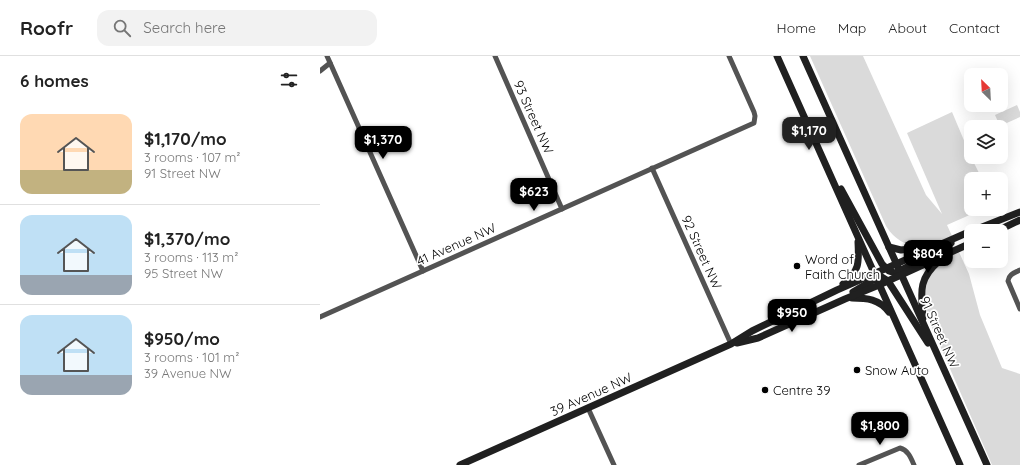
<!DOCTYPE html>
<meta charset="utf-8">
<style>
body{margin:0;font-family:Quicksand,sans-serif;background:#f2f2f2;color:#222;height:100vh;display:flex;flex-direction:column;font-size:15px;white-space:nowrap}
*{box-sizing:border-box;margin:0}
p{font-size:13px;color:#767676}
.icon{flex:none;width:22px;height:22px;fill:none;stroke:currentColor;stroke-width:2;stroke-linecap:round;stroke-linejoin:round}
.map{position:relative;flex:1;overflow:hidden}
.sheet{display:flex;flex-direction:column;background:#fff;width:320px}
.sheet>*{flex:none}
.needle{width:26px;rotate:336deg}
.controls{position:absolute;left:644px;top:12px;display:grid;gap:8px}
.controls a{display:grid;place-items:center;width:44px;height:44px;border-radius:8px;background:#fff;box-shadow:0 4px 16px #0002;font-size:20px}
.price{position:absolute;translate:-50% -34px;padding:0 9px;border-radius:8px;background:#000;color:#fff;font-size:13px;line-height:26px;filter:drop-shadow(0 1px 2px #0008)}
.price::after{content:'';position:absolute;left:50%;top:24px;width:12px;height:9px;margin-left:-6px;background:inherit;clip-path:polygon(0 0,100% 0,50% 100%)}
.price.active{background:#222;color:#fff}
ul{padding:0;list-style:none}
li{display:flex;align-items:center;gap:12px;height:100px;padding:0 20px}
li+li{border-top:1px solid #e0e0e0}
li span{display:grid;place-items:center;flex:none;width:112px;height:80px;border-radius:12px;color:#555}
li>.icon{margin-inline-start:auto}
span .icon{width:48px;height:48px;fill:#fffc;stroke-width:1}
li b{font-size:17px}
h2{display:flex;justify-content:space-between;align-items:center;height:48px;padding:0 20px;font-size:17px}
header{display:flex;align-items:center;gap:24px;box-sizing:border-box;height:56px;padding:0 20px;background:#fff;border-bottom:1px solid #e0e0e0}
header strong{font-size:19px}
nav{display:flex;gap:22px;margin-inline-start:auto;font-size:14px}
.search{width:280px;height:36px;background:#f2f2f2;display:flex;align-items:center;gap:10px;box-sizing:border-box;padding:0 14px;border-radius:12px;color:#767676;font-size:15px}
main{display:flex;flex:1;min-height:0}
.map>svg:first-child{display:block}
.green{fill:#dadada}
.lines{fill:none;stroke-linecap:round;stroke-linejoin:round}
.street{stroke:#535353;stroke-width:5}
.secondary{stroke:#202020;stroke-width:7}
.poi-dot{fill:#000;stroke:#fff;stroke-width:1.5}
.labels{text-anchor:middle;stroke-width:3.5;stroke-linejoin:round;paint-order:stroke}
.street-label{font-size:13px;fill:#000;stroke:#fff}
.poi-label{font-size:13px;fill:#000;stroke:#fff;text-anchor:start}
</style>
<header>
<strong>Roofr</strong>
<div class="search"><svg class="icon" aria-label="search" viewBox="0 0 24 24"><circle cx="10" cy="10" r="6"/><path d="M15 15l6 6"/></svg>Search here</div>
<nav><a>Home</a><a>Map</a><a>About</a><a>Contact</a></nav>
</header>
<main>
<section class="sheet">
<h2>6 homes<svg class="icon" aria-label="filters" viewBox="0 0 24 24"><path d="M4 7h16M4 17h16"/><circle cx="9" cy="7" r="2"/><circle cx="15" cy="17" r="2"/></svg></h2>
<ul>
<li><span style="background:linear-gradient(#ffd9b3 70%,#c2b280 0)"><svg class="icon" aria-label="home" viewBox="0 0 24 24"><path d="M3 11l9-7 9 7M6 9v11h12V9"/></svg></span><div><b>$1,170/mo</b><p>3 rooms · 107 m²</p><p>91 Street NW</p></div></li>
<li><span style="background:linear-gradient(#bfe0f5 75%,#9aa5b1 0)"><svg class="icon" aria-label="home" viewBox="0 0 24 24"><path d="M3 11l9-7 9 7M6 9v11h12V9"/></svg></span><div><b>$1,370/mo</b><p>3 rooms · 113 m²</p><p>95 Street NW</p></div></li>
<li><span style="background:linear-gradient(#bfe0f5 75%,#9aa5b1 0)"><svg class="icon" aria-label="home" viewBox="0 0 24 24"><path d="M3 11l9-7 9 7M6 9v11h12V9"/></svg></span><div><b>$950/mo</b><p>3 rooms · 101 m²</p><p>39 Avenue NW</p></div></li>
</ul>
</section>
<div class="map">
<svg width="700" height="409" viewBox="0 0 700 409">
<rect width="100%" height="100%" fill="#fff"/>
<g class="green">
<path d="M 490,0 L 543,0 L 606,139 L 622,158 L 587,77 L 632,56 L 651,101 L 662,123 L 651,123 L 651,153 L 663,153 L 627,169 L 632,180 C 607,191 583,197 566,170 Z"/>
<polygon points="697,49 700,56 700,61 680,70 675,59"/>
<path d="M 639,196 L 649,218 L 660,259 L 682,312 L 700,318 L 700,409 L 672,409 L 607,260 C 598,228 610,210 639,196 Z"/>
</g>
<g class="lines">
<g class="street">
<polyline points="7,0 103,215"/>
<polyline points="175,0 242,153"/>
<polyline points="0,15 10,7"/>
<polyline points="332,112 411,288"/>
<path d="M 700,214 C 694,217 689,218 688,225 L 700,253"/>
<polyline points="0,261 434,67 435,60 434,56 409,0"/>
<polyline points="268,352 294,409"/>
<path d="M 539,409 L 580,392 C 588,394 591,402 594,409"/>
</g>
<g class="secondary">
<polyline points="457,0 640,409"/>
<polyline points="483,0 667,409"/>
<polyline points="521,133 562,208 569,215 581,219"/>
<polyline points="652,175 700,156"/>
<polyline points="677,175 700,164"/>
<polyline points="569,191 581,194 607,191"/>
<polyline points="577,216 622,193 631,187"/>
<polyline points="554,218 560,220 568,225 608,287"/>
<path d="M 523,228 C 540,215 539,206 538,186"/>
<polyline points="533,236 560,220"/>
<path d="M 532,242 C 547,242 559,243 569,256"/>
<path d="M 603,262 C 601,236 598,223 619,205"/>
<polyline points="417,287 438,282 525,243 559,229 651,187"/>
<polyline points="140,409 411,288 432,275 517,234 651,175"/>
</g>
</g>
<g class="poi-dot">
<circle cx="477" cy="210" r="4"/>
<circle cx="537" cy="314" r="4"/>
<circle cx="445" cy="334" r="4"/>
</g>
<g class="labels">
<g class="street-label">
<text transform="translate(214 61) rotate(66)" y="5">93 Street NW</text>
<text transform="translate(136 188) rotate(-24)" y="5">41 Avenue NW</text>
<text transform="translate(382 196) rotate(66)" y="5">92 Street NW</text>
<text transform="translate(620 276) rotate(66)" y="5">91 Street NW</text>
<text transform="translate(271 338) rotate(-24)" y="5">39 Avenue NW</text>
</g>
<g class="poi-label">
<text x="485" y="208">Word of<tspan x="485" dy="15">Faith Church</tspan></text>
<text x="545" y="319">Snow Auto</text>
<text x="453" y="339">Centre 39</text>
</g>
</g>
</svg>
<div class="controls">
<a><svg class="needle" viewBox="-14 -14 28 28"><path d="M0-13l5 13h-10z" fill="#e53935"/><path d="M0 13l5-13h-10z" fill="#767676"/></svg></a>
<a><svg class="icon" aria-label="layers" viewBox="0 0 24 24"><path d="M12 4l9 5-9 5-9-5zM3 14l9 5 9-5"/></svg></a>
<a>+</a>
<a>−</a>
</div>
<b class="price active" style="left:489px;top:95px">$1,170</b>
<b class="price" style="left:63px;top:104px">$1,370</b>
<b class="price" style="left:214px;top:156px">$623</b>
<b class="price" style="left:608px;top:218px">$804</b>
<b class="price" style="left:472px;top:277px">$950</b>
<b class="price" style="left:560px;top:390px">$1,800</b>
</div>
</main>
